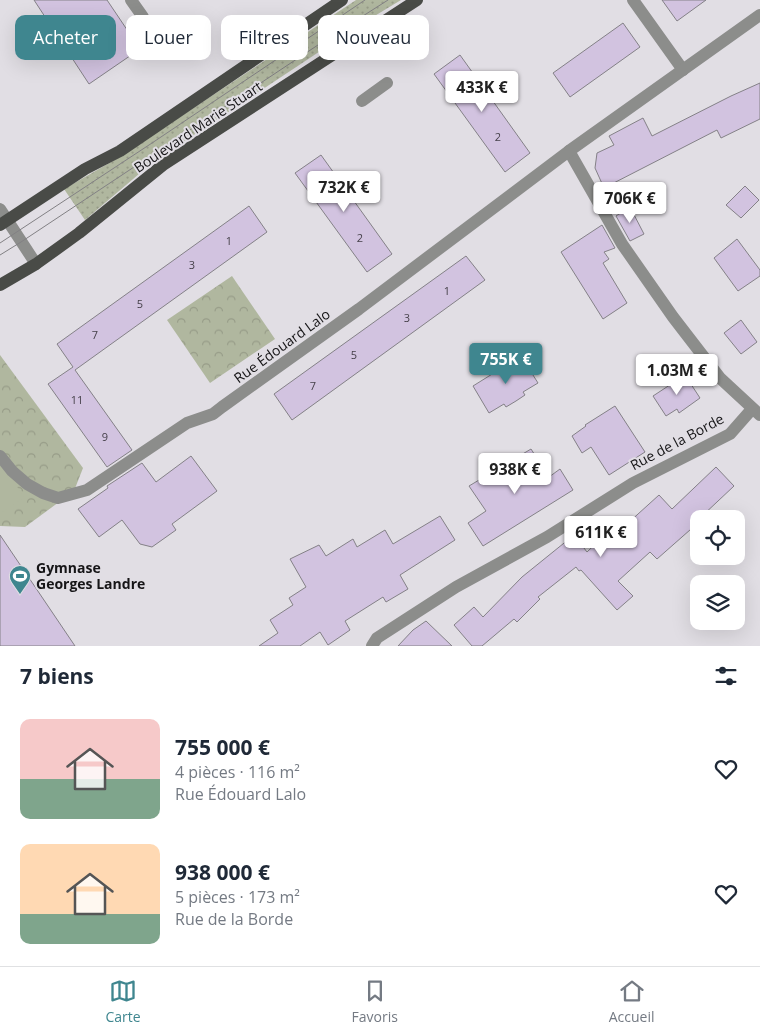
<!DOCTYPE html>
<html lang="fr">
<meta charset="utf-8">
<style>
body{margin:0;font-family:"Open Sans",sans-serif;background:#f6f6f7;color:#1f2937;height:100vh;display:flex;flex-direction:column;font-size:19px;white-space:nowrap}
*{box-sizing:border-box;margin:0}
p{font-size:16px;color:#747a83}
.icon{flex:none;width:28px;height:28px;fill:none;stroke:currentColor;stroke-width:2;stroke-linecap:round;stroke-linejoin:round}
.map{position:relative;height:646px;overflow:hidden}
.sheet{display:flex;flex-direction:column;background:#fff;flex:1}
.sheet>*{flex:none}
.top-card{position:absolute;left:15px;top:15px;width:500px;height:45px;display:flex;gap:10px}
.controls{position:absolute;left:690px;top:510px;display:grid;gap:10px}
.controls a{display:grid;place-items:center;width:55px;height:55px;border-radius:10px;background:#fff;box-shadow:0 5px 20px #0002;font-size:25px}
.price{position:absolute;translate:-50% -42px;padding:0 11px;border-radius:5px;background:#fff;color:#222;font-size:16px;line-height:32px;filter:drop-shadow(0 1px 2px #0008)}
.price::after{content:'';position:absolute;left:50%;top:30px;width:15px;height:11px;margin-left:-8px;background:inherit;clip-path:polygon(0 0,100% 0,50% 100%)}
.price.current{background:#3f868f;color:#fff}
ul{padding:0;list-style:none}
li{display:flex;align-items:center;gap:15px;height:125px;padding:0 20px}
li span{display:grid;place-items:center;flex:none;width:140px;height:100px;border-radius:10px;color:#555}
li>.icon{margin-inline-start:auto}
span .icon{width:60px;height:60px;fill:#fffc;stroke-width:1}
li b{font-size:21px}
h2{display:flex;justify-content:space-between;align-items:center;height:60px;padding:0 20px;font-size:21px}
.tag{padding:0 18px;border-radius:10px;background:#fff;box-shadow:0 5px 20px #0002;font-size:18px;line-height:45px}
.tag.current{background:#3f868f;color:#fff}
.tab-bar{display:flex;justify-content:space-around;align-items:center;height:70px;border-top:1px solid #e0e1e3;background:#fff;font-size:14px;color:#747a83}
.tab-bar a{display:grid;justify-items:center;gap:2px}
.tab-bar .current{color:#3f868f}
.map>svg:first-child{display:block}
.grass{fill:url(#grass-dots)}
.park{fill:url(#park-crowns)}
.garden{fill:#b0b79f}
.building{fill:#d2c3e0;stroke:#848187}
.lines{fill:none;stroke-linecap:round;stroke-linejoin:round}
.minor{stroke:#8c8d8b;stroke-width:12}
.major{stroke:#494b47;stroke-width:12}
.tram{stroke:#828084;stroke-width:1}
.labels{text-anchor:middle;stroke-width:4;stroke-linejoin:round;paint-order:stroke}
.number-label{font-size:11px;fill:#454049}
.street-label{font-size:14px;fill:#161517;stroke:#e1dee4}
.poi-label{font-size:14px;font-weight:bold;fill:#161517;stroke:#e1dee4;text-anchor:start}
</style>
<div class="map">
<svg width="760" height="646" viewBox="0 0 760 646">
<defs>
<pattern id="grass-dots" width="8" height="8" patternUnits="userSpaceOnUse" patternTransform="scale(1.25)"><rect width="8" height="8" fill="#b0b79f"/><path d="M2 2h.1M6 6h.1" fill="none" stroke="#979c88" stroke-width="1.8" stroke-linecap="round"/></pattern>
<pattern id="park-crowns" width="20" height="18" patternUnits="userSpaceOnUse" patternTransform="scale(1.25)"><rect width="20" height="18" fill="#b0b79f"/><path d="M2 6a3 3 0 1 1 6 0M12 15a3 3 0 1 1 6 0" fill="none" stroke="#979c88"/></pattern>
</defs>
<rect width="100%" height="100%" fill="#e1dee4"/>
<polygon class="grass" points="356,0 401,0 358,26 153,162 85,220 64,189 118,158"/>
<g class="park">
<polygon points="232,276 275,339 210,383 167,320"/>
<polygon points="0,355 83,468 74,491 25,527 0,526"/>
</g>
<polygon class="garden" points="0,461 24,497 0,514"/>
<g class="building">
<polygon points="34,0 107,0 140,49 89,84"/>
<polygon points="662,0 706,0 677,21"/>
<polygon points="623,23 640,47 570,97 553,73"/>
<polygon points="460,55 530,153 505,172 434,74"/>
<polygon points="760,83 760,119 721,138 717,130 604,188 595,168 597,153 614,145 609,136 643,118 652,136 731,96"/>
<polygon points="321,155 392,254 367,272 295,173"/>
<polygon points="745,186 759,200 741,218 726,205"/>
<polygon points="249,206 267,232 75,370 132,450 107,467 48,384 73,367 57,344"/>
<polygon points="630,207 644,234 630,241 616,216"/>
<polygon points="602,225 615,248 604,252 609,259 603,263 627,303 603,319 561,252"/>
<polygon points="737,239 760,270 760,276 738,291 714,258"/>
<polygon points="466,256 485,280 292,420 274,394"/>
<polygon points="741,320 757,342 741,354 724,333"/>
<polygon points="521,356 538,383 523,392 525,395 516,401 506,407 504,404 489,413 473,386"/>
<polygon points="685,375 700,398 679,413 677,409 666,416 653,396"/>
<polygon points="615,406 645,452 609,475 591,447 582,453 572,436 586,426 585,425"/>
<polygon points="531,449 549,477 560,469 573,490 483,546 468,523 486,511 469,486"/>
<polygon points="191,456 217,491 172,524 176,530 152,547 140,544 122,520 99,537 78,509 108,488 107,486 142,463 156,482"/>
<polygon points="716,467 734,486 701,517 702,518 699,519 699,522 657,559 650,552 618,581 633,596 617,610 581,570 579,571 576,567 538,597 540,599 517,622 514,619 482,646 472,646 454,625 474,607 483,617 522,577 574,535 587,552 614,526 617,529 625,521 627,524 659,495 672,509"/>
<polygon points="440,516 455,540 400,575 408,589 386,602 383,597 345,621 350,630 328,645 320,632 300,646 259,646 278,633 270,620 293,605 289,598 306,587 290,559 319,545 326,556 353,539 357,547 385,530 393,544"/>
<polygon points="0,535 75,646 0,646"/>
<polygon points="426,621 452,646 398,646 413,630"/>
</g>
<g class="lines">
<g class="minor">
<polyline points="131,0 143,17"/>
<polyline points="633,0 683,70"/>
<polyline points="362,101 387,83"/>
<polyline points="569,151 622,244 673,317 720,378 760,415"/>
<polyline points="0,209 36,264"/>
<polyline points="0,456 12,471 27,484 43,493 58,498 87,490 187,423 213,414 222,407 359,309 569,151 760,15"/>
<polyline points="372,646 377,638 456,587 547,537 633,483 730,434 752,409"/>
</g>
<g class="major">
<polyline points="0,225 85,169 120,151 342,0"/>
<polyline points="0,285 36,264 79,233 163,165 417,0"/>
</g>
<g class="tram">
<polyline points="0,243 152,143 365,0"/>
<polyline points="0,255 21,242 330,37 388,0"/>
</g>
</g>
<defs>
<g id="stadium-pin" transform="scale(1.125)"><path d="M0 17L-7.5 6A9.5 9.5 0 1 1 7.5 6Z" fill="#3f868f" stroke="#e1dee4"/><path d="M0-5a6.5 5 0 1 0 0 10a6.5 5 0 1 0 0-10ZM-3.5-1.8h7v3.6h-7Z" fill="#fff"/></g>
</defs>
<g fill-rule="evenodd">
<use href="#stadium-pin" x="20" y="576"/>
</g>
<g class="labels">
<g class="number-label">
<text x="498" y="141">2</text>
<text x="360" y="242">2</text>
<text x="229" y="245">1</text>
<text x="192" y="269">3</text>
<text x="447" y="295">1</text>
<text x="140" y="308">5</text>
<text x="407" y="322">3</text>
<text x="95" y="339">7</text>
<text x="354" y="359">5</text>
<text x="313" y="390">7</text>
<text x="77" y="404">11</text>
<text x="105" y="441">9</text>
</g>
<g class="street-label">
<text transform="translate(198 127) rotate(-34)" y="5">Boulevard Marie Stuart</text>
<text transform="translate(282 346) rotate(-36)" y="5">Rue Édouard Lalo</text>
<text transform="translate(677 442) rotate(-28)" y="5">Rue de la Borde</text>
</g>
<g class="poi-label">
<text x="36" y="573">Gymnase<tspan x="36" dy="16">Georges Landre</tspan></text>
</g>
</g>
</svg>
<div class="controls">
<a><svg class="icon" aria-label="locate" viewBox="0 0 24 24"><circle cx="12" cy="12" r="6"/><path d="M12 2v4M12 18v4M2 12h4M18 12h4"/></svg></a>
<a><svg class="icon" aria-label="layers" viewBox="0 0 24 24"><path d="M12 4l9 5-9 5-9-5zM3 14l9 5 9-5"/></svg></a>
</div>
<b class="price" style="left:482px;top:113px">433K €</b>
<b class="price" style="left:344px;top:213px">732K €</b>
<b class="price" style="left:630px;top:224px">706K €</b>
<b class="price current" style="left:506px;top:385px">755K €</b>
<b class="price" style="left:677px;top:396px">1.03M €</b>
<b class="price" style="left:515px;top:495px">938K €</b>
<b class="price" style="left:601px;top:558px">611K €</b>
<div class="top-card">
<a class="tag current">Acheter</a>
<a class="tag">Louer</a>
<a class="tag">Filtres</a>
<a class="tag">Nouveau</a>
</div>
</div>
<section class="sheet">
<h2>7 biens<svg class="icon" aria-label="filters" viewBox="0 0 24 24"><path d="M4 7h16M4 17h16"/><circle cx="9" cy="7" r="2"/><circle cx="15" cy="17" r="2"/></svg></h2>
<ul>
<li><span style="background:linear-gradient(#f6c9c9 60%,#7fa58c 0)"><svg class="icon" aria-label="home" viewBox="0 0 24 24"><path d="M3 11l9-7 9 7M6 9v11h12V9"/></svg></span><div><b>755 000 €</b><p>4 pièces · 116 m²</p><p>Rue Édouard Lalo</p></div><svg class="icon" aria-label="heart" viewBox="0 0 24 24"><path d="M12 20l-8-8c-3-5 5-10 8-4 3-6 11-1 8 4z"/></svg></li>
<li><span style="background:linear-gradient(#ffd9b3 70%,#7fa58c 0)"><svg class="icon" aria-label="home" viewBox="0 0 24 24"><path d="M3 11l9-7 9 7M6 9v11h12V9"/></svg></span><div><b>938 000 €</b><p>5 pièces · 173 m²</p><p>Rue de la Borde</p></div><svg class="icon" aria-label="heart" viewBox="0 0 24 24"><path d="M12 20l-8-8c-3-5 5-10 8-4 3-6 11-1 8 4z"/></svg></li>
</ul>
</section>
<nav class="tab-bar">
<a class="current"><svg class="icon" aria-label="map" viewBox="0 0 24 24"><path d="M3 6l6-2 6 2 6-2v14l-6 2-6-2-6 2zM9 4v14M15 6v14"/></svg>Carte</a>
<a><svg class="icon" aria-label="saved" viewBox="0 0 24 24"><path d="M7 4h10v16l-5-4-5 4z"/></svg>Favoris</a>
<a><svg class="icon" aria-label="home" viewBox="0 0 24 24"><path d="M3 11l9-7 9 7M6 9v11h12V9"/></svg>Accueil</a>
</nav>
